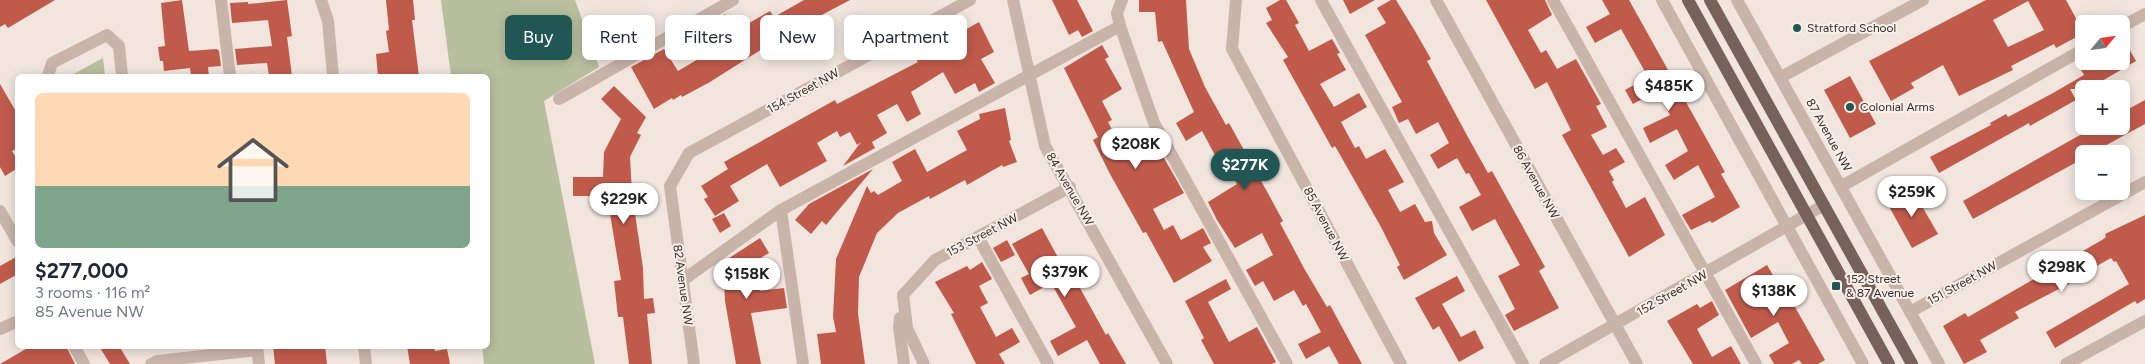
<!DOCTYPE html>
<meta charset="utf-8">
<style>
body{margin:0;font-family:Figtree,sans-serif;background:#f2f2f3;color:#1f2937;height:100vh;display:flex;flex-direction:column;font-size:19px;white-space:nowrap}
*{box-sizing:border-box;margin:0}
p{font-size:16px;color:#747a83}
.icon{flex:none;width:28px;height:28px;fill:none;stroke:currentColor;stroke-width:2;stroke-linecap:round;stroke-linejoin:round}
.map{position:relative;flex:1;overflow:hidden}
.sheet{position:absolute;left:15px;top:74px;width:475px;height:275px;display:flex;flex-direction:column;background:#fff;border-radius:8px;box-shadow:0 2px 12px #0003}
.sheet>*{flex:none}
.guide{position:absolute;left:505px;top:15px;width:475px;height:45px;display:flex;gap:10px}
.needle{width:32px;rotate:61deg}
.controls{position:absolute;left:2075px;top:15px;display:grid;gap:10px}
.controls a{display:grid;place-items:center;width:55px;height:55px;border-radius:8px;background:#fff;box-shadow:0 2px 12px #0003;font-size:25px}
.price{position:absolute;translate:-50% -42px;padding:0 11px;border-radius:18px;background:#fff;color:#222;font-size:16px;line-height:32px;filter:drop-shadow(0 1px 2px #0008)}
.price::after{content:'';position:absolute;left:50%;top:30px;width:15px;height:11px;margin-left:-8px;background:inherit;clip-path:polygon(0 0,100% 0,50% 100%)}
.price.active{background:#205653;color:#fff}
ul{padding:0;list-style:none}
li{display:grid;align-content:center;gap:10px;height:265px;padding:0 20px}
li+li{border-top:1px solid #e0e1e3}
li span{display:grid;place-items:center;height:155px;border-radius:8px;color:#555}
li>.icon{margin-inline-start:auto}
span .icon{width:90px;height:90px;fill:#fffc;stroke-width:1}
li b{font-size:21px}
.pill{padding:0 18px;border-radius:8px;background:#fff;box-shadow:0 2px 12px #0003;font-size:18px;line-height:45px}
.pill.active{background:#205653;color:#fff}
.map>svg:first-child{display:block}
.green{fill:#b8bf9e}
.building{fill:#c05b4c;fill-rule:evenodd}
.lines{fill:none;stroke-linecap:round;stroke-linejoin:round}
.minor{stroke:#c9b4aa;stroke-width:12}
.major{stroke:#77615b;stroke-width:12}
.poi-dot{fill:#205653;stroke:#f9f0e9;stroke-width:2}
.labels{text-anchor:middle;stroke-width:4;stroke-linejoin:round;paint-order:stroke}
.poi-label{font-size:12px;fill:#362c29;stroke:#f9f0e9;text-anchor:start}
.street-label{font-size:12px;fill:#362c29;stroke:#f9f0e9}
</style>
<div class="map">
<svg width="2145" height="364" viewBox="0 0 2145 364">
<rect width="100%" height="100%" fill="#f1e5dd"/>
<g class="green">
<polygon points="441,0 575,0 599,67 544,101 595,364 484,364 482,346 488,346 488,76 451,76"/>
<polygon points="103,58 105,76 70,76"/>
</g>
<g class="building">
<polygon points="0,0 55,0 8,28 5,24 0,27"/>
<polygon points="182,0 189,51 217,49 219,51 221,66 208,67 209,76 191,76 190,68 164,71 163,61 160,61 158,47 165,46 161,3"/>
<polygon points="287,0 292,36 287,37 292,76 269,76 267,63 237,65 235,49 272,46 268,20 232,23 230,3 248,2 248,4"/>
<polygon points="386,0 413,0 415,20 412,20 419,76 378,76 376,54 389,52 386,31 389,30"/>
<polygon points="804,0 850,0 784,35 710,82 682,97 681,95 673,100 672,98 654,109 631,67 664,49 678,71 722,45 709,23 725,14 735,31 770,11 774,17"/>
<polygon points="1052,0 1077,0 1093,31 1082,37 1078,30 1069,35"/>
<polygon points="1139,0 1186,0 1189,49 1205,87 1226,125 1229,123 1270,197 1283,221 1280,223 1305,270 1327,307 1330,305 1362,364 1339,364 1329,346 1306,359 1298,344 1321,332 1306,304 1303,306 1294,290 1274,301 1263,281 1255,286 1246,270 1273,255 1262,233 1235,248 1217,220 1208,202 1237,184 1221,154 1216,157 1202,131 1186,141 1176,123 1194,112 1162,41 1158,42 1155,12 1139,12"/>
<polygon points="1280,0 1286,0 1299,23 1295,25 1309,51 1332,39 1340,53 1337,54 1346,70 1320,84 1334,107 1359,93 1367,107 1341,122 1355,148 1359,146 1366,159 1385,149 1404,182 1388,190 1400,212 1415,204 1425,222 1432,221 1434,233 1447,255 1404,280 1397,267 1400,265 1381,227 1335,146 1332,148 1283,60 1288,57 1266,23 1272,20 1266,8"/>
<polygon points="1343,0 1375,0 1350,14"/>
<polygon points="1391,0 1396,0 1415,31 1431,59 1427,61 1469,139 1488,173 1492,171 1545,267 1539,271 1559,308 1514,331 1505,315 1515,309 1498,276 1520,265 1495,219 1472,231 1459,207 1481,195 1469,173 1466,174 1457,158 1438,169 1430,155 1449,143 1438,122 1416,134 1408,119 1399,123 1392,107 1402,102 1365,35 1386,23 1377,8"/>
<polygon points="1486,0 1545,0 1552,15 1528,30 1541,53 1546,50 1557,69 1576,59 1601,104 1596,106 1607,127 1591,135 1603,155 1616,148 1625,162 1609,171 1614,180 1612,182 1626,208 1645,197 1665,235 1629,257 1562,135 1571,130 1547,82 1535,89"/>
<polygon points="1602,0 1629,0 1725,172 1721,174 1740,207 1712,223 1710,221 1691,230 1682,215 1715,197 1698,165 1674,180 1665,165 1688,151 1677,129 1650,143 1643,128 1670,115 1657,91 1633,104 1625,90 1648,77 1621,29 1595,43 1586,27 1610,14"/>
<path d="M 1986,0 L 2066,0 L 2084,33 L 2056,48 L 2054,44 L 2011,66 L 2013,70 L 1959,96 L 1943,65 L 1911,83 L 1914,88 L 1891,101 L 1869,61 ZM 2028,1 L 2044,30 L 2008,47 L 1993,20 Z"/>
<polygon points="979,22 994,52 981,59 995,83 979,92 975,83 955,94 943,72 911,92 921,114 907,122 897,104 877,115 887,133 872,142 875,148 843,166 861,142 857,145 850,132 840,137 837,131 817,143 827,161 780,187 767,164 730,186 739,201 715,216 704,199 708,197 701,186 728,169 724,162 835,100 837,104 918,62 916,59 928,51"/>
<polygon points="2121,35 2136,61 2097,84 2100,89 2070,89 2076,100 2030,126 2029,123 1939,173 1930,157 1991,125 1990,123 2006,114 2008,117 2053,93 2084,75 2081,70 2095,61 2121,61"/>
<polygon points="1102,45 1109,57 1105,59 1122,89 1102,101 1112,120 1108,122 1128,160 1156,144 1184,193 1153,209 1164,230 1173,225 1181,240 1203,228 1211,243 1203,247 1212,261 1174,283 1146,232 1143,233 1110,174 1093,140 1098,137 1064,68"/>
<polygon points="1850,76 1876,124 1850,138 1824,90"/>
<polygon points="0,84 18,115 18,148 12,151 18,161 18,168 5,176 0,167"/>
<polygon points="614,86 646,117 637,133 641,135 630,157 632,193 643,268 644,299 653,298 655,313 647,314 652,364 629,364 623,317 618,317 614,281 621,280 607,196 573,196 573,177 603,177 604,152 621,119 601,99"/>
<polygon points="2145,100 2145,124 2090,154 2084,154 2084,158 1973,219 1963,201 2096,126 2121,126 2121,113"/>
<polygon points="1005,108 1011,140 1009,141 1017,162 1003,167 1002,165 967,185 965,180 930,199 929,196 898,213 877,233 859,277 858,314 865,364 821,364 817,334 836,332 833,317 836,259 867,186 871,193 874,191 878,195 902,181 892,162 915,149 927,172 967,150 957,131 980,119 979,114"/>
<polygon points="873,169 826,225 822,221 811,234 795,220 809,204"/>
<polygon points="1911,187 1938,234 1912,248 1886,201"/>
<polygon points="724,213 731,226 720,233 712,219"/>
<polygon points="2145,215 2145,299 2137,304 2135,301 2055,348 2046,332 2129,284 2116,261 2114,262 2111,258 2077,277 2078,279 2015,312 2019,318 1980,340 1987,352 1964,364 1943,326 1965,313 1968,317 2102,240 2106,237 2105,234"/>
<polygon points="1042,228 1061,263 1065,261 1106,335 1108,333 1126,364 1100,364 1087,340 1058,356 1050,341 1076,327 1051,283 1030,295 1021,278 1029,274 1012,244"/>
<polygon points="760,238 769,253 757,260 760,291 784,288 787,308 751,313 761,364 736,364 725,301 723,262"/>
<polygon points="1007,240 1015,255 1001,262 993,248"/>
<polygon points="18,256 18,274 0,284 0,266"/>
<polygon points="982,262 992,279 979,286 988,303 980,307 996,337 1012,328 1020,342 999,354 1005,364 976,364 951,314 954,313 935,282 967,266 970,270"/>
<polygon points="1767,265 1788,301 1791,300 1825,360 1818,364 1802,364 1799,360 1792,364 1774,364 1769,355 1789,343 1778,322 1751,338 1725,290"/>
<polygon points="1457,276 1465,291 1442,304 1461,337 1475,330 1484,348 1459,362 1439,326 1433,330 1415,298"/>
<polygon points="1226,279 1231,289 1208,302 1229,342 1257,327 1276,362 1272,364 1214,364 1201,340 1204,338 1185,301"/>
<polygon points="1712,301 1719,315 1697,329 1712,357 1731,346 1741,364 1693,364 1667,321 1697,304 1700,308"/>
<polygon points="31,346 66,346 75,364 0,364"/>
<polygon points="99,346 119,346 130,364 110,364"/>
<polygon points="273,346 325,346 327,364 275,364"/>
<polygon points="407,346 434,346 435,351 447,349 450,364 410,364"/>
</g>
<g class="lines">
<g class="minor">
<polyline points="221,0 230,76"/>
<polyline points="321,0 328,21 333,76"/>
<polyline points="1013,0 1045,146 1167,364"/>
<polyline points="1236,0 1232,49 1401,364"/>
<polyline points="1321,0 1523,364"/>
<polyline points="1436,0 1637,364"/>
<polyline points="1553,0 1756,364"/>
<polyline points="1662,0 1863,364"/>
<polyline points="1737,0 1939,364"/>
<polyline points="1120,26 1154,123 1287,364"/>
<polyline points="2121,27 2145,14"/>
<polyline points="48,76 52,63 107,35 119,46 122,76"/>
<polyline points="1781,77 1923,0"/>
<polyline points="559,99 733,0"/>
<polyline points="1842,186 2084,49"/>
<polyline points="781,210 1120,26 1117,13 1122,0"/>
<polyline points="0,211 18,242"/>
<polyline points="978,237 1048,364"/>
<polyline points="683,280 781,210 803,364"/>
<polyline points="903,295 935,260 1070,187"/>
<polyline points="903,295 907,328 924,364"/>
<polyline points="1910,312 2145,182"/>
<polyline points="900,318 899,327 904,364"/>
<polyline points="0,329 18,321"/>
<polyline points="74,346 84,364"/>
<polyline points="257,346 259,364"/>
<polyline points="364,346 366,364"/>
<polyline points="151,364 157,361 257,350"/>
<polyline points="694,364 670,186 689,153 970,0"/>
<polyline points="1545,364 1824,205"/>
<polyline points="2066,364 2145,321"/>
</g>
<g class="major">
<polyline points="1688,0 1889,364"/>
<polyline points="1710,0 1912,364"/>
</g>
</g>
<g class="poi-dot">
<circle cx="1797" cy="28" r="5"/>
<circle cx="1850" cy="107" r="5"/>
<rect x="1831" y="281" width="10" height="10" rx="2.5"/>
</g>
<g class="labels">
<g class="poi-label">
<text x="1807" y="32">Stratford School</text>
<text x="1860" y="111">Colonial Arms</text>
<text x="1846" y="283">152 Street<tspan x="1846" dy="14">&amp; 87 Avenue</tspan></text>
</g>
<g class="street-label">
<text transform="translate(803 91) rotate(-29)" y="4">154 Street NW</text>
<text transform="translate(1829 135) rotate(61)" y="4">87 Avenue NW</text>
<text transform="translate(1536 182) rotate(61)" y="4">86 Avenue NW</text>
<text transform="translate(1070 189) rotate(60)" y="4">84 Avenue NW</text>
<text transform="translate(1326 224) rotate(62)" y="4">85 Avenue NW</text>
<text transform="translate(982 235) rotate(-28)" y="4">153 Street NW</text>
<text transform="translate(1962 283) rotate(-29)" y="4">151 Street NW</text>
<text transform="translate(683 285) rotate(82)" y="4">82 Avenue NW</text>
<text transform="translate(1672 293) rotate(-30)" y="4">152 Street NW</text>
</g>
</g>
</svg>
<div class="controls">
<a><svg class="needle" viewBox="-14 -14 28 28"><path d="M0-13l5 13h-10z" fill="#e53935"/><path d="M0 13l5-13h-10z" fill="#747a83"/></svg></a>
<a>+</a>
<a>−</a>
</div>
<b class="price" style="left:1669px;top:112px">$485K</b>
<b class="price" style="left:1136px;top:170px">$208K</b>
<b class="price active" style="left:1245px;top:191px">$277K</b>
<b class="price" style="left:1912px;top:218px">$259K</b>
<b class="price" style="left:624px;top:225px">$229K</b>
<b class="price" style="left:2062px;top:293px">$298K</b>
<b class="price" style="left:1065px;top:298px">$379K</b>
<b class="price" style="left:747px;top:300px">$158K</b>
<b class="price" style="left:1774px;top:317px">$138K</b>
<div class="guide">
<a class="pill active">Buy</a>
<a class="pill">Rent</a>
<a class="pill">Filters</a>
<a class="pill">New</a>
<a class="pill">Apartment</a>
</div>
<section class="sheet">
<ul>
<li><span style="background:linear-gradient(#ffd9b3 60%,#7fa58c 0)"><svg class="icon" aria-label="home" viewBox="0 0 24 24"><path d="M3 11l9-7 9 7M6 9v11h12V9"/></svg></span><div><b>$277,000</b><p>3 rooms · 116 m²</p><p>85 Avenue NW</p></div></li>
</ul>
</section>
</div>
